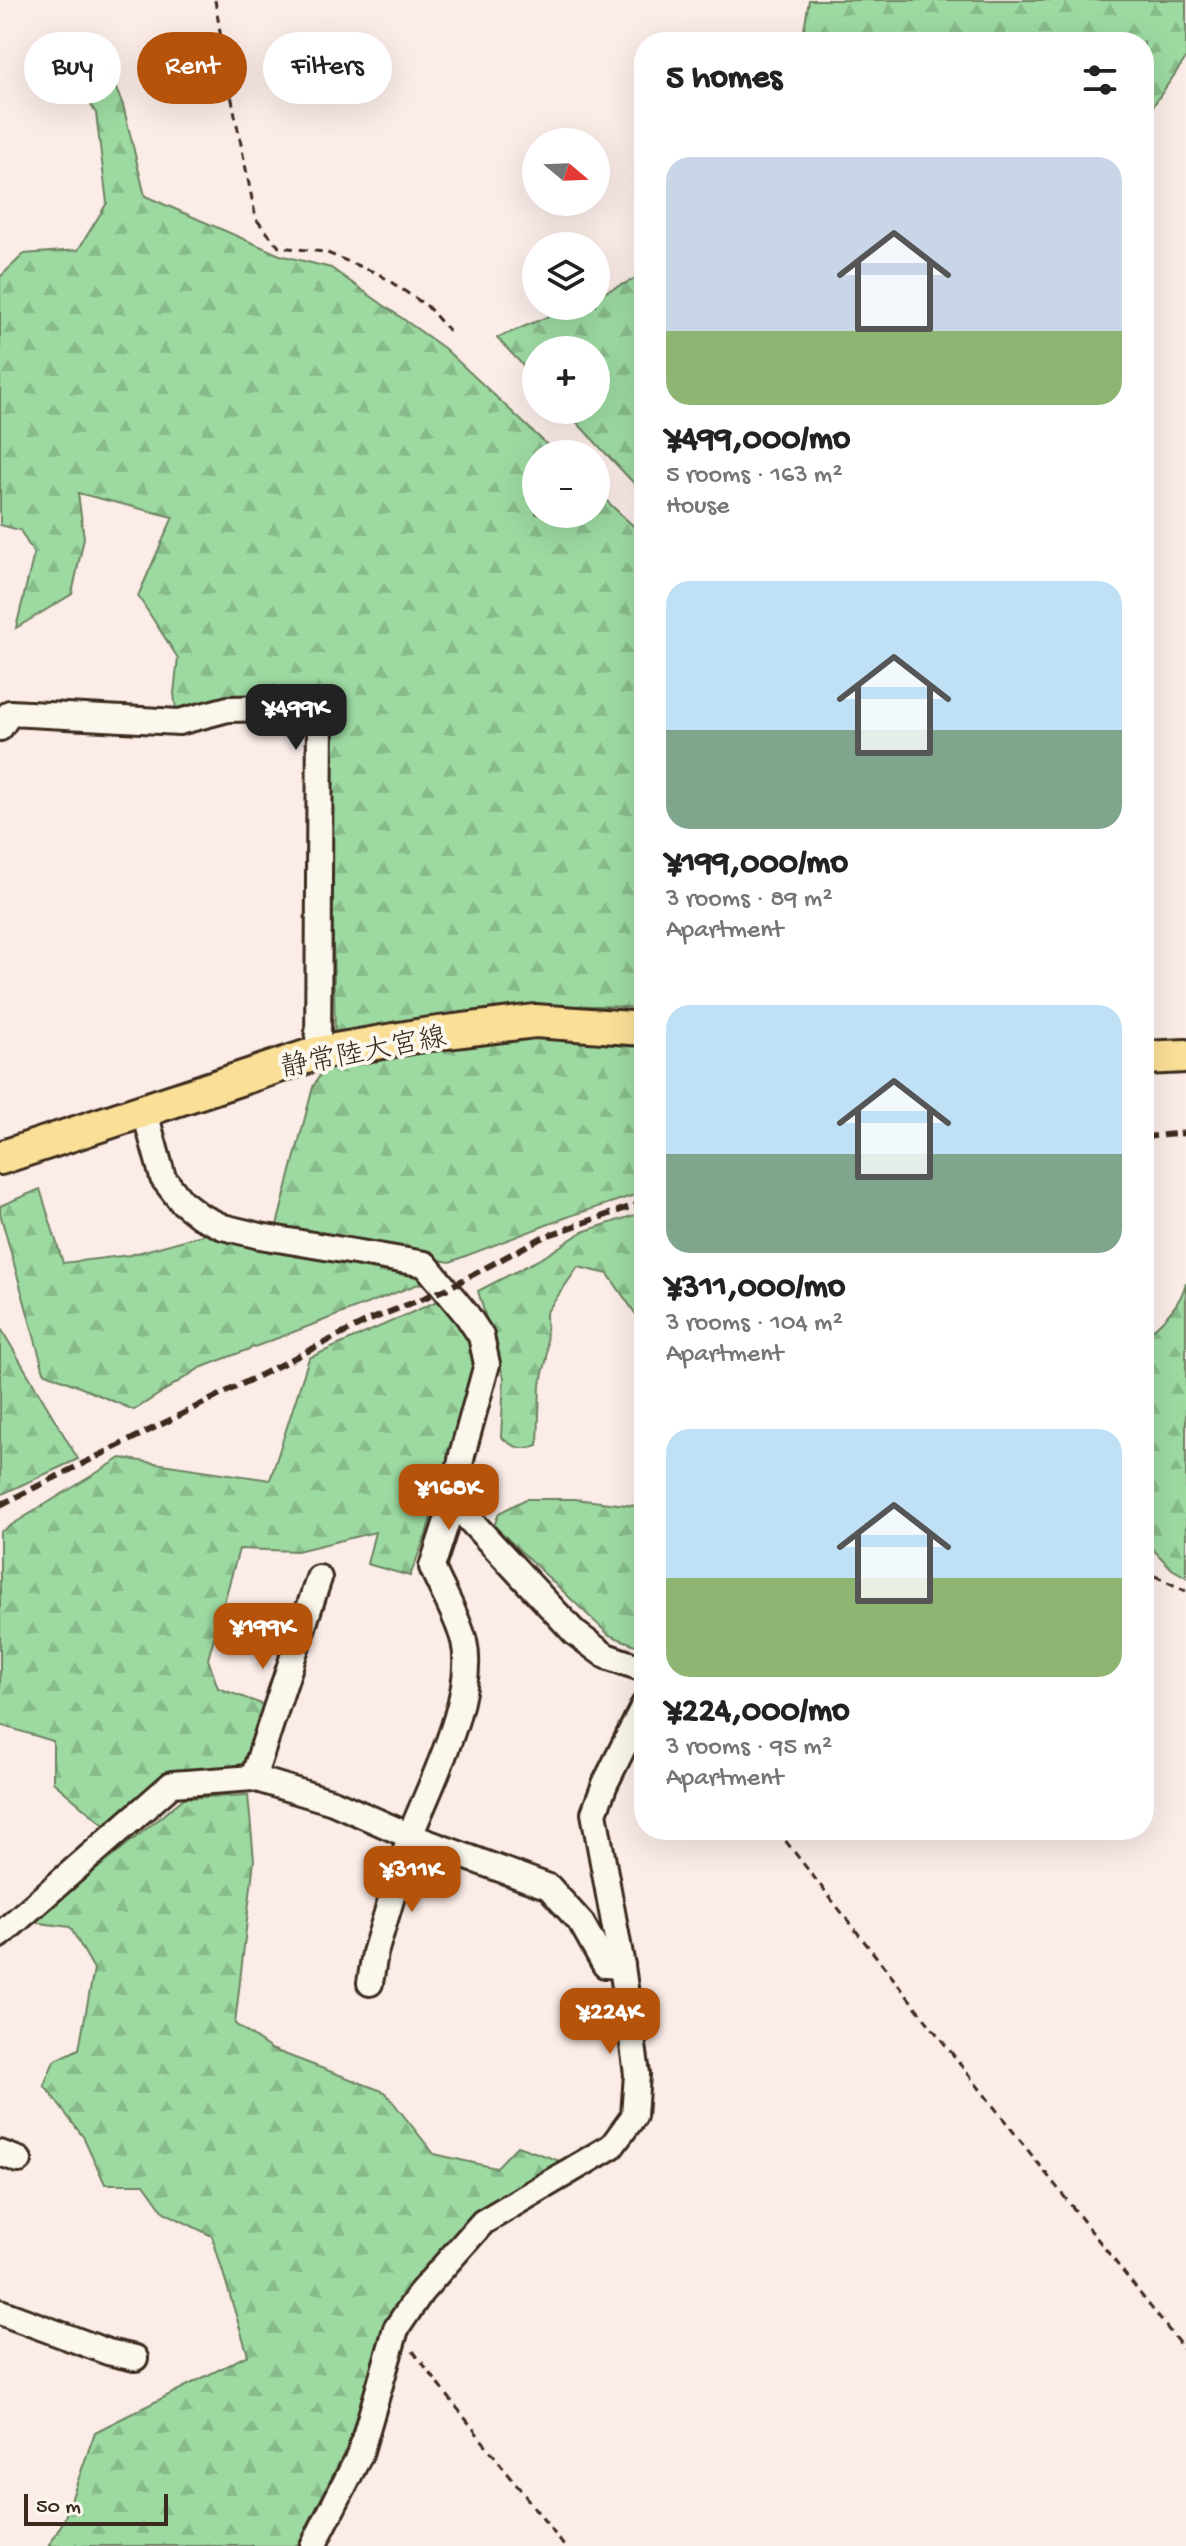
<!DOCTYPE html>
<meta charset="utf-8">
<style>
body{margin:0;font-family:"Gochi Hand","Klee One",sans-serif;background:#f6f6f6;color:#222;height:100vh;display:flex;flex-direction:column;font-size:30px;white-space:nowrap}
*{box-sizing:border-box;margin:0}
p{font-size:26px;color:#767676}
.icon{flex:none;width:44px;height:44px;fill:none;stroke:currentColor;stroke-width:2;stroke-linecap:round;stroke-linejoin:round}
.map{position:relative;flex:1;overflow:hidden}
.sheet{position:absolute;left:634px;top:32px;width:520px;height:1808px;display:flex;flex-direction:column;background:#fff;border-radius:32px;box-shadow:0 8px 32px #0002}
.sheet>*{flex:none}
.top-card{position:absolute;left:24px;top:32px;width:490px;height:72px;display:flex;gap:16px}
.needle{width:52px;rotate:109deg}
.controls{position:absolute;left:522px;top:128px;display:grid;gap:16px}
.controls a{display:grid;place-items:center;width:88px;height:88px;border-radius:50%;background:#fff;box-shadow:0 8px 32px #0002;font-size:40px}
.scale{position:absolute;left:24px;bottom:20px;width:144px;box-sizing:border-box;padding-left:8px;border:4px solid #3b2a1e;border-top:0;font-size:22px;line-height:28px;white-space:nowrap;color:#3b2a1e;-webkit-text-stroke:6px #fbf7ec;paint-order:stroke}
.price{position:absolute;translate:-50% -68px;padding:0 18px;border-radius:16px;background:#b45309;color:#fff;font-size:26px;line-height:52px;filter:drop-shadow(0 2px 4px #0008)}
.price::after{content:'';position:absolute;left:50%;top:48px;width:24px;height:18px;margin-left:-12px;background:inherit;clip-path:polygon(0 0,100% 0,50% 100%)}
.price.active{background:#222;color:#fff}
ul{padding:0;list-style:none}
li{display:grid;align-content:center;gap:16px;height:424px;padding:0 32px}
li span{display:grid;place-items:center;height:248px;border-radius:24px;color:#555}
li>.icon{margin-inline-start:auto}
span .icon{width:144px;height:144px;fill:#fffc;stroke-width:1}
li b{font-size:34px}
h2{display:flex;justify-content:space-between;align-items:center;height:96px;padding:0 32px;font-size:34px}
.chip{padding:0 28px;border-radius:36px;background:#fff;box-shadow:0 8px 32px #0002;font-size:28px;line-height:72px}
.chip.active{background:#b45309;color:#fff}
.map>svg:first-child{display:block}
.forest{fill:url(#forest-firs);stroke:#6c8260;stroke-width:2}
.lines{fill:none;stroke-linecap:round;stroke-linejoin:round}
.minor-casing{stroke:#3b2a1e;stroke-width:30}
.major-casing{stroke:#3b2a1e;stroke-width:38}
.path{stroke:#3b2a1e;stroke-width:3;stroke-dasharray:8 6;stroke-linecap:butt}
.minor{stroke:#fbf7ec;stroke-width:24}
.major{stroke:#fadf96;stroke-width:32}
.rail{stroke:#3b2a1e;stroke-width:6;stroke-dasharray:12 6;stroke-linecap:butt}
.labels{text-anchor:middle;stroke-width:8;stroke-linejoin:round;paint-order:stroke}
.street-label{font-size:28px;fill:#3b2a1e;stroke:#fbf7ec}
</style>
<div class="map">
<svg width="1186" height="2546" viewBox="0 0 1186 2546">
<defs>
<pattern id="forest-firs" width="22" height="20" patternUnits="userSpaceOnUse" patternTransform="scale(2)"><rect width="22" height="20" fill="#9ddaa2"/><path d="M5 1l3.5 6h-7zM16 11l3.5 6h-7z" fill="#88bb8b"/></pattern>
</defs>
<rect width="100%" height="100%" fill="#fbece8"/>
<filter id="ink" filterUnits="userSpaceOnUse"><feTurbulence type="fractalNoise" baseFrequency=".0125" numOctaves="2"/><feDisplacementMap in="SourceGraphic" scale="16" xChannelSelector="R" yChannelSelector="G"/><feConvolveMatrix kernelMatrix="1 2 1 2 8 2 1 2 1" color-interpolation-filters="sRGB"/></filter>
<g filter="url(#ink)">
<g class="forest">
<polygon points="809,0 1186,0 1186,58 1144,119 1144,42 802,42"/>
<path d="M 93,34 L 123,105 L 145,196 L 280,255 L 331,268 L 444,348 L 557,454 L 536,454 L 536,514 L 596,514 L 596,491 L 644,536 L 644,1009 C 539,997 439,1020 335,1036 L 328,703 L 230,698 L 176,710 L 174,693 L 178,658 L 138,596 L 173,517 L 78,493 L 84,538 L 72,594 L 16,628 L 34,554 L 20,530 L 0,525 L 0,277 L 24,254 L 78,250 L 107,203 L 96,113 L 74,79 L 52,63 L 39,39 Z"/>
<polygon points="644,275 644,494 565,410 596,410 596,350 536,350 536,379 497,338 573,306 596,306 596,296"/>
<polygon points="540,1033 644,1044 644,1192 570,1216 450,1262 276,1229 313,1087 327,1063"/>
<polygon points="40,1189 63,1263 130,1255 224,1229 434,1278 200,1368 134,1410 44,1372 0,1213 0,1206"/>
<path d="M 644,1212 L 644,1326 L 608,1274 L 578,1267 L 546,1313 L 547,1358 L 540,1385 L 538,1445 C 522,1451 514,1448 501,1437 L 504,1378 L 478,1291 L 544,1257 L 582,1232 Z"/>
<path d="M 1186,1282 L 1186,1577 L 1172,1569 L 1144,1540 L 1144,1336 C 1161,1325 1182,1303 1186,1282 Z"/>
<polygon points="442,1299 477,1356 426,1535 410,1576 367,1564 375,1532 297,1551 239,1549 208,1659 218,1688 267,1706 249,1763 166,1776 104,1825 53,1782 53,1741 0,1725 0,1532 121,1458 270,1480 309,1358"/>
<polygon points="0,1327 78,1459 0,1495"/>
<polygon points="526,1499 574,1499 644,1507 644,1642 635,1645 609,1635 494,1526 499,1513"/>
<polygon points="248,1795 254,1860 235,2024 271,2049 385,2092 434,2154 496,2168 517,2146 560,2161 482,2213 398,2306 380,2382 297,2546 49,2546 64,2520 95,2432 248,2355 212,2236 164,2212 144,2184 105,2184 84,2138 44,2085 54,2061 79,2049 94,1969 70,1927 32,1922 184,1798"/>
</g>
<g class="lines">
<g class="minor-casing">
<g id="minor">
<polyline points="0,728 10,713 179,722 228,709 320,707 318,1053"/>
<polyline points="144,1109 163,1178 181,1201 200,1216 223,1227 260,1236 425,1264 467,1315 481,1336 487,1364 462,1455 453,1502 575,1633 606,1656 644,1669"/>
<polyline points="253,1778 319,1578"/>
<path d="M 0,1935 L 172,1784 L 253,1778 L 333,1802 L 410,1836 C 431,1783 477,1695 464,1641 C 457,1615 442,1591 432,1567 L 453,1502"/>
<polyline points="370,1983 375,1953 410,1836 549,1887 582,1924 605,1965 622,1966"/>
<polyline points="0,2153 19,2160"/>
<polyline points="0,2312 108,2352 135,2358"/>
<polyline points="313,2546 360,2454 396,2329 421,2292 483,2222 612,2146 634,2116 637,2074 622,1966 594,1813 605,1784 644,1705"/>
</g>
</g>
<g class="major-casing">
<g id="major">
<polyline points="1144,1058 1186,1056"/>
<polyline points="0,1158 318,1053 423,1035 535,1021 644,1029"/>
</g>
</g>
<g class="path">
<polyline points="215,0 226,70 256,219 279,247 325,252 379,274 427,306 449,331"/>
<polyline points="1144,1567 1153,1575 1186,1591"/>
<polyline points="777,1830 1186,2352"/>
<polyline points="413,2351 564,2546"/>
</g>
<use href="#minor" class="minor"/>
<use href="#major" class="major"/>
<g class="rail">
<polyline points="1144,1137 1186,1133"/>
<polyline points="0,1505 370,1320 446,1289 543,1237 644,1202"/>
</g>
</g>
</g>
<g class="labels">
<g class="street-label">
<text transform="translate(363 1050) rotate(-11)" y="10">静常陸大宮線</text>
</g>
</g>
</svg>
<div class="controls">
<a><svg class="needle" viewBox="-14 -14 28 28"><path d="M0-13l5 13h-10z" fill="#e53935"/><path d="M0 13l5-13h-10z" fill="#767676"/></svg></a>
<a><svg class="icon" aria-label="layers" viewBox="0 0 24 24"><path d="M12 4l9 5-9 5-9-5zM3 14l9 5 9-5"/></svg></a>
<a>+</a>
<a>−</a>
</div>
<div class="scale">50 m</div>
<b class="price active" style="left:296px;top:752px">¥499K</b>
<b class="price" style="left:449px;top:1532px">¥168K</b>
<b class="price" style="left:263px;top:1671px">¥199K</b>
<b class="price" style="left:412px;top:1914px">¥311K</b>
<b class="price" style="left:610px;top:2056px">¥224K</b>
<div class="top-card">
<a class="chip">Buy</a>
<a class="chip active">Rent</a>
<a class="chip">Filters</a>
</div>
<section class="sheet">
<h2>5 homes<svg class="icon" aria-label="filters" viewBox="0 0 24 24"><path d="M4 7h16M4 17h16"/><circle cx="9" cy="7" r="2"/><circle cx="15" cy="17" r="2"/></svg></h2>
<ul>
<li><span style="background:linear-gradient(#c9d6e8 70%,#8fb573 0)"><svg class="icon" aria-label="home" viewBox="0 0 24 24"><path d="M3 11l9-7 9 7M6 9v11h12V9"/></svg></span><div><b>¥499,000/mo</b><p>5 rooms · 163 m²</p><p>House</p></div></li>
<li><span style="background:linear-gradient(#bfe0f5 60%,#7fa58c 0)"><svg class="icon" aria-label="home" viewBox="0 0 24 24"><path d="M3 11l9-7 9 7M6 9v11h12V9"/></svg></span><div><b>¥199,000/mo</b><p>3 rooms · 89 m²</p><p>Apartment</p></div></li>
<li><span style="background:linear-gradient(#bfe0f5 60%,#7fa58c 0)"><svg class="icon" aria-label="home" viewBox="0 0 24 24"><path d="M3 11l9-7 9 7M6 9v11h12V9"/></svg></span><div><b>¥311,000/mo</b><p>3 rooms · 104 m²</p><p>Apartment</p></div></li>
<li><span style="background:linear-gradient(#bfe0f5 60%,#8fb573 0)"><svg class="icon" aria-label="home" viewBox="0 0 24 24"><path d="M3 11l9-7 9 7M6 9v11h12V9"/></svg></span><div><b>¥224,000/mo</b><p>3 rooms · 95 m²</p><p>Apartment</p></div></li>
</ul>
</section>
</div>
